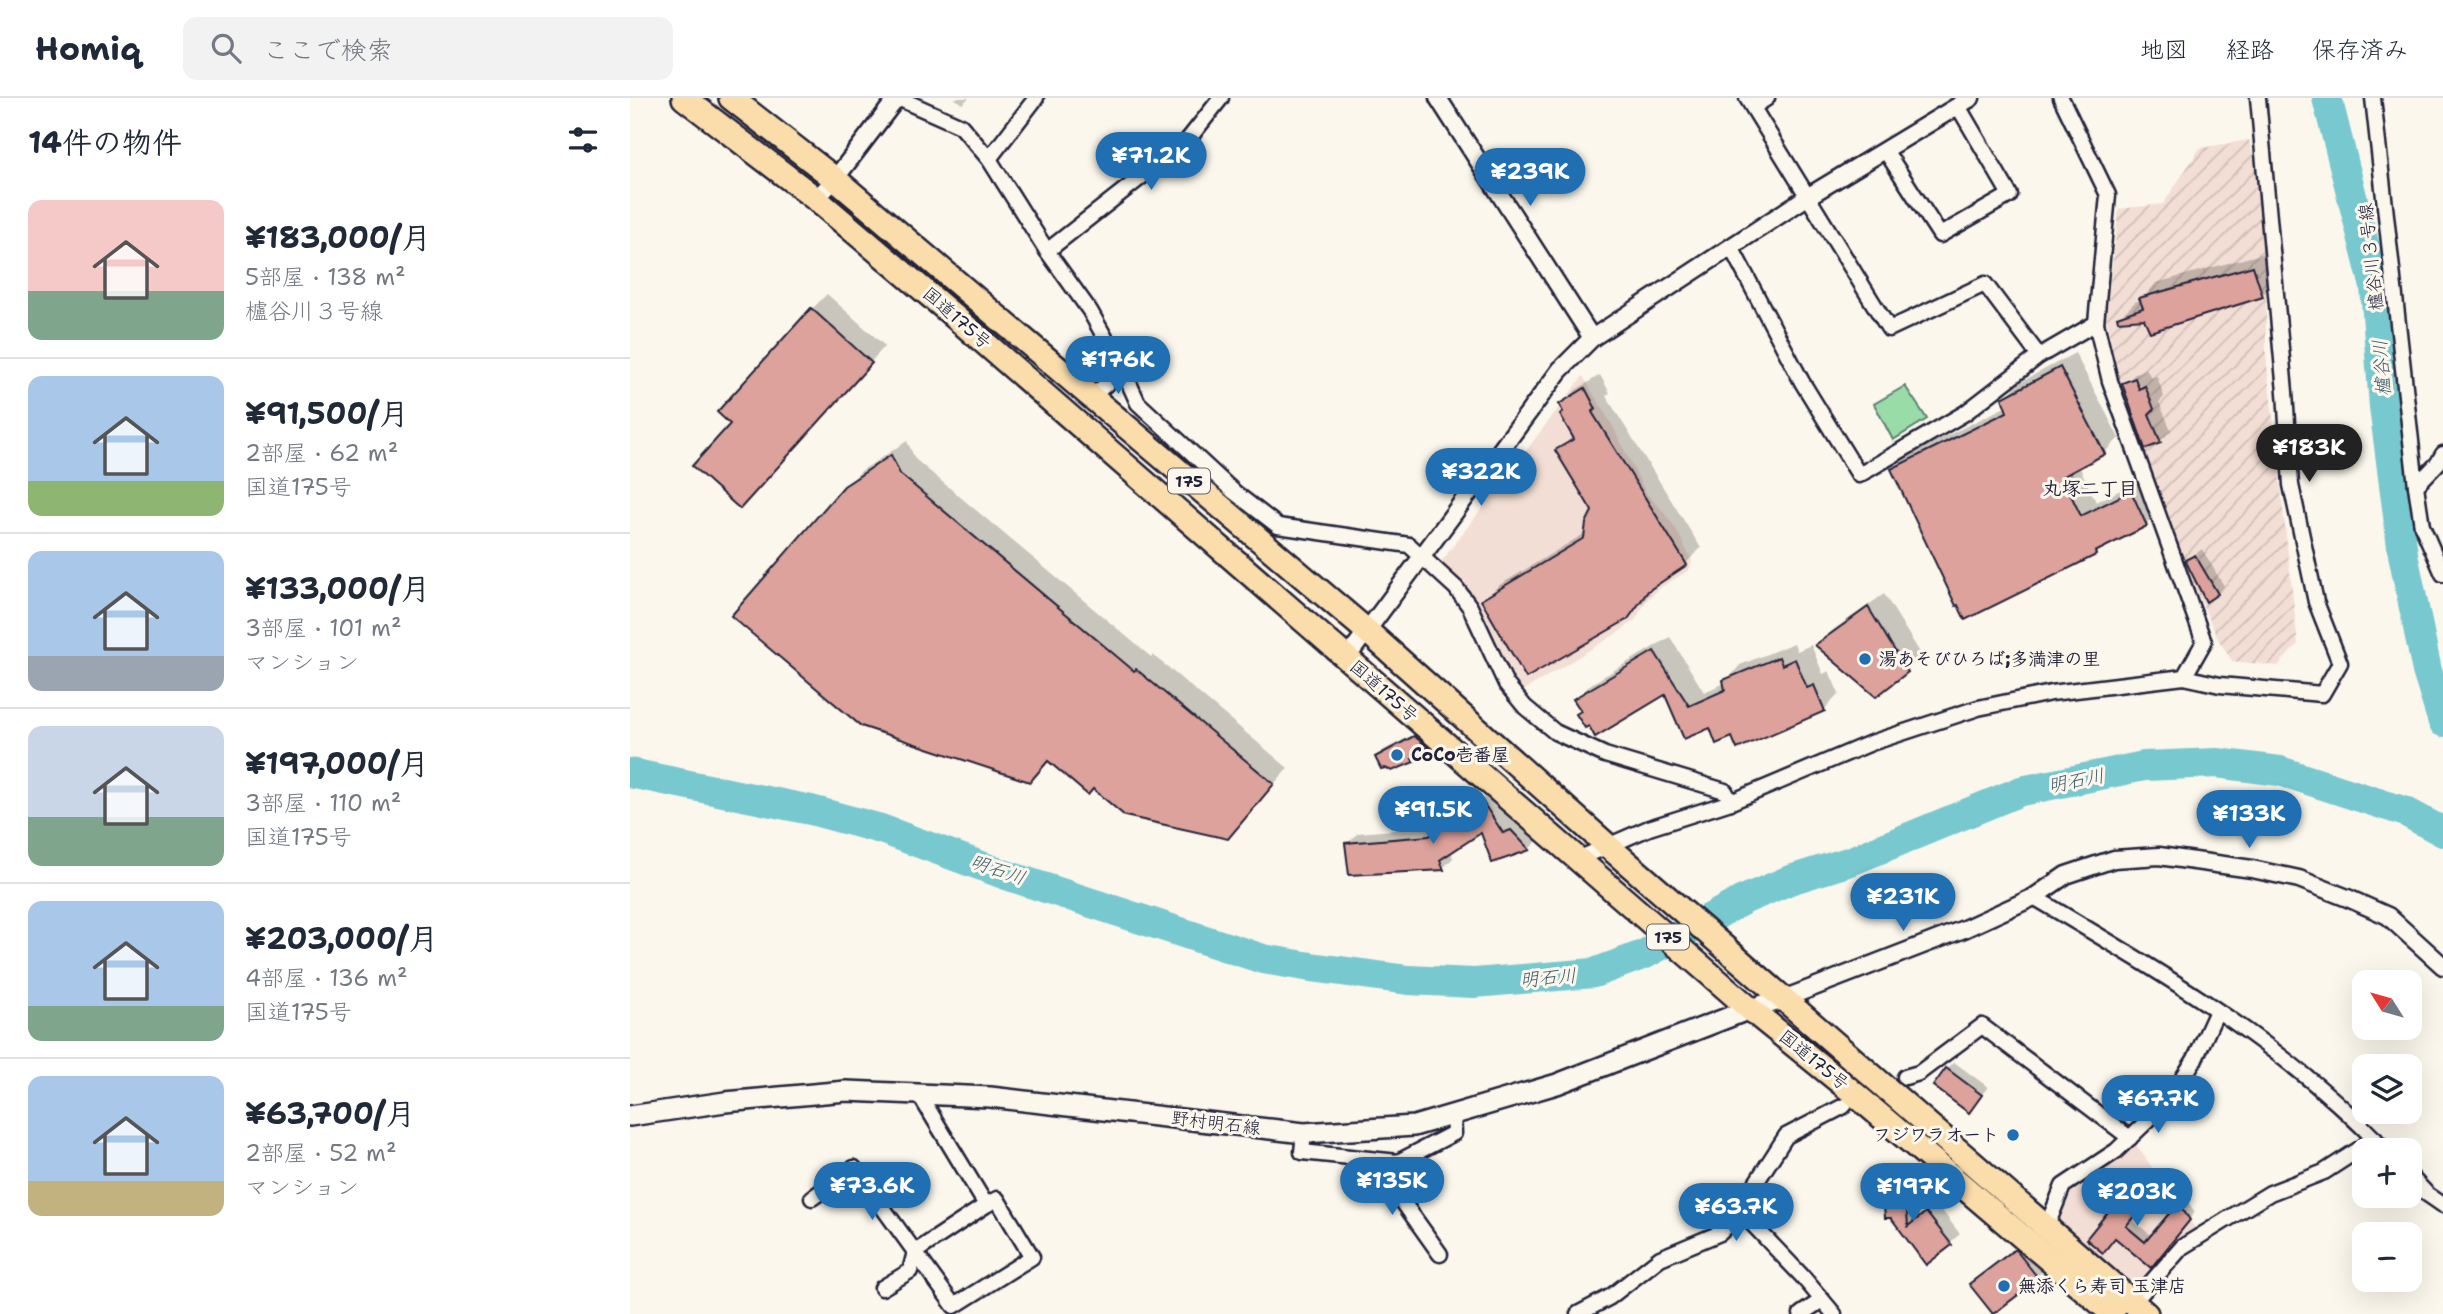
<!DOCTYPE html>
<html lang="ja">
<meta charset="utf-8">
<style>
body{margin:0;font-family:"Shantell Sans","Klee One",sans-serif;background:#f2f2f3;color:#1f2937;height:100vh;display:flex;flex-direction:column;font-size:26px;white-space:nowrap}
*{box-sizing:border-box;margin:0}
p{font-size:23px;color:#747a83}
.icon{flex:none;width:38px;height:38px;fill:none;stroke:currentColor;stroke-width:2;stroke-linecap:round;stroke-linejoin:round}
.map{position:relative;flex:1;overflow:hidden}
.side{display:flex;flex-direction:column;background:#fff;width:630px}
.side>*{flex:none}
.needle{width:46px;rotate:307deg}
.fabs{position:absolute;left:1722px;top:872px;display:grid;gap:14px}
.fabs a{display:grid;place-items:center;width:70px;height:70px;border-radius:14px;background:#fff;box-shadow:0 7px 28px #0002;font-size:35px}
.price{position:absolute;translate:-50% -60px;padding:0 16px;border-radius:24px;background:#1f6fb2;color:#fff;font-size:23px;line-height:46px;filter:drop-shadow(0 2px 4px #0008)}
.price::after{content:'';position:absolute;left:50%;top:42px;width:21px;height:16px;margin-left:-10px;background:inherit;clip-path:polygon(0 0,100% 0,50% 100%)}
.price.on{background:#222;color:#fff}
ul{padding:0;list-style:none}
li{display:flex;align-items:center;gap:21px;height:175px;padding:0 28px}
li+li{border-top:2px solid #e0e1e3}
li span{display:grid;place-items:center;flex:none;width:196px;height:140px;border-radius:14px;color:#555}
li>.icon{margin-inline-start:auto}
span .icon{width:84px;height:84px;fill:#fffc;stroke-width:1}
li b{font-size:30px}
h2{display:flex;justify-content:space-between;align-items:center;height:84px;padding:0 28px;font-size:30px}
header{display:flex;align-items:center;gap:42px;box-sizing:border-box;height:98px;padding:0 35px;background:#fff;border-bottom:2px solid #e0e1e3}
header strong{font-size:33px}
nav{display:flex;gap:38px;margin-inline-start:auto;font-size:24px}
.search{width:490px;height:63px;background:#f2f2f3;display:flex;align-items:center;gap:18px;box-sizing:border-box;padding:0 24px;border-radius:14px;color:#747a83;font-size:26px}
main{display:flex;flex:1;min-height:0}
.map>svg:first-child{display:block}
.built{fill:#f2ded4}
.industrial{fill:url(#industrial-furrows)}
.park{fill:#99dca7;stroke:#5e7f71;stroke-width:2}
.shadow{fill:#0003}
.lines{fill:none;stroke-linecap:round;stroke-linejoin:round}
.river{stroke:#77c8cf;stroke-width:30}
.building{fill:#dca29b;stroke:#22223b;stroke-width:2}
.minor-casing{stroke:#22223b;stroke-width:19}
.tertiary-casing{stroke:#22223b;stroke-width:21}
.secondary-casing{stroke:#22223b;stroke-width:24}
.trunk-casing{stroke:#22223b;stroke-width:28}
.minor{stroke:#fbf7ec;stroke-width:14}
.tertiary{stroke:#fbf7ec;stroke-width:16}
.secondary{stroke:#fbf7ec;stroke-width:19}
.trunk{stroke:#fbddab;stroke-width:23}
.poi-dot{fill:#1f6fb2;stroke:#fbf7ec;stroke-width:2.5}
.labels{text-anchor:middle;stroke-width:6;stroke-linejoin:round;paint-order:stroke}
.shield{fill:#fbf7ec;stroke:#636270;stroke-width:2}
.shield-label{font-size:16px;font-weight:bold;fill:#22223b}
.street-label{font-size:18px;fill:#22223b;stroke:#fbf7ec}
.poi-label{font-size:18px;font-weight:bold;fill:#22223b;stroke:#fbf7ec;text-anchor:start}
.water-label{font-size:19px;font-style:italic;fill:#405c6f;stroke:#fbf7ec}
.neighbourhood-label{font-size:19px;font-weight:bold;fill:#22223b;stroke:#fbf7ec}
</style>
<header>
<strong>Homiq</strong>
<div class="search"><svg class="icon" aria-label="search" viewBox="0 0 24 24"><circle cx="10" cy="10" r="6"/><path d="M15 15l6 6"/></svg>ここで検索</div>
<nav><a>地図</a><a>経路</a><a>保存済み</a></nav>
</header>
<main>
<section class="side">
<h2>14件の物件<svg class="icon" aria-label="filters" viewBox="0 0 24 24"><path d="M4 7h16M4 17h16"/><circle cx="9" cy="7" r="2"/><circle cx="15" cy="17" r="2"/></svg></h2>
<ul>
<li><span style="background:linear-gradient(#f6c9c9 65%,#7fa58c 0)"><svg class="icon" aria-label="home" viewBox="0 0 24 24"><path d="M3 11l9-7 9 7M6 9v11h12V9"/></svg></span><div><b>¥183,000/月</b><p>5部屋 · 138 m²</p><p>櫨谷川３号線</p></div></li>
<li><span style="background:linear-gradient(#a9c7e8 75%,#8fb573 0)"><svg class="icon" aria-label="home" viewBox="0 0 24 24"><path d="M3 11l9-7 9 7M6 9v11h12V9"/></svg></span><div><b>¥91,500/月</b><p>2部屋 · 62 m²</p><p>国道175号</p></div></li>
<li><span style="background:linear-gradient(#a9c7e8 75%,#9aa5b1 0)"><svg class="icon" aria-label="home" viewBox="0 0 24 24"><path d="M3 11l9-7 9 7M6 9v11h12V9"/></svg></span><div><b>¥133,000/月</b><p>3部屋 · 101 m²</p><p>マンション</p></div></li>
<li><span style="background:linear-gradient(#c9d6e8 65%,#7fa58c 0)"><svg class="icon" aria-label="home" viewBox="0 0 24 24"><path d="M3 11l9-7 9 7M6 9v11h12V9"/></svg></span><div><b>¥197,000/月</b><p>3部屋 · 110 m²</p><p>国道175号</p></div></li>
<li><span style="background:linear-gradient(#a9c7e8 75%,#7fa58c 0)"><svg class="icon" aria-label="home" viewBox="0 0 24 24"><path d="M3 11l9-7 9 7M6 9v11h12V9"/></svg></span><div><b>¥203,000/月</b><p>4部屋 · 136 m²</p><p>国道175号</p></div></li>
<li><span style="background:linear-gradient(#a9c7e8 75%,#c2b280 0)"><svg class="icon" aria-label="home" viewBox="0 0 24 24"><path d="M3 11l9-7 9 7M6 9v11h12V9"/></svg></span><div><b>¥63,700/月</b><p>2部屋 · 52 m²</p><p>マンション</p></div></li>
</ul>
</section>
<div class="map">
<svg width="1813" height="1216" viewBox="0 0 1813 1216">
<defs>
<pattern id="industrial-furrows" width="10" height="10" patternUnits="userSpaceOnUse" patternTransform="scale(1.75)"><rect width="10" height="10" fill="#f2ded4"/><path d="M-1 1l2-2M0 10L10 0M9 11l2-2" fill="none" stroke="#cfbeb7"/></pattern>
</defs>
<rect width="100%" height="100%" fill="#fbf7ec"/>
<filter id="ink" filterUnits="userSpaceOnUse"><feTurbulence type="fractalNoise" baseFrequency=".0143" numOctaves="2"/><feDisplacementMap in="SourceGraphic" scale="14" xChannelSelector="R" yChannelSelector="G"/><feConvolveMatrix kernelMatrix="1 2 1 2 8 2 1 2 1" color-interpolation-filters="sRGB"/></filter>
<g filter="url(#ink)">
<g class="built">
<polygon points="953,278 982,327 1016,395 1033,413 1046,431 1062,463 1059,472 1030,490 1017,502 1005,522 992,532 893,593 879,574 846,506 811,464"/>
<polygon points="1504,1044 1566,1131 1551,1141 1508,1191 1430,1123 1438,1096 1490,1060"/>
</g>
<polygon class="industrial" points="1619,42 1631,88 1636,165 1636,257 1668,546 1648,568 1602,563 1588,541 1551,459 1489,285 1476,219 1489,111 1533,106 1570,50"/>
<polygon class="park" points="1275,288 1297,321 1263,342 1244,306"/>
<g class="shadow">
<polygon points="324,0 339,0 332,6"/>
<polygon points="1638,154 1647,182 1632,197 1515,219 1489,220 1505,204 1512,202 1526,185"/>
<polygon points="197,196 255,248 125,394 103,326 182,211"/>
<polygon points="1445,255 1489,340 1474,355 1449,368 1466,404 1517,379 1531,411 1516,426 1473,448 1465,456 1263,372 1278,357 1377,308 1374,301 1389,285"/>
<polygon points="1516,270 1521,280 1527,278 1534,299 1529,304 1541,332 1530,343 1494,286 1506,275"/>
<polygon points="970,277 980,295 976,298 1071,450 1056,465 1026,486 1013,504 997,520 853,503 868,488 957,434 965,413 928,353 944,337 931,307 946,292"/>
<polygon points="277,343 285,361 521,559 523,557 658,670 598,739 463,689 419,662 400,682 215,390 231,373"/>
<polygon points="1572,451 1594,488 1586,495 1558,462"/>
<polygon points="1254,496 1292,558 1276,573 1188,547 1203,532"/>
<polygon points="1040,539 1074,594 1095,585 1110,567 1164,545 1167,553 1181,547 1193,576 1199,573 1209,596 1194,612 1103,637 1081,628 1036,595 952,612 946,601 961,586"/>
<polygon points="792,632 804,641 783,662 747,659 754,652"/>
<polygon points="864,694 884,725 892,722 909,741 899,751 863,763 852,732 821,753 823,760 813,770 717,746 728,735 812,728"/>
<polygon points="1324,964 1358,989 1339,1012 1317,971"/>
<polygon points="1284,1073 1287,1121 1307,1106 1330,1136 1297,1164 1254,1084 1263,1074"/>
<polygon points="1510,1079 1525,1092 1501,1121 1522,1138 1555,1100 1565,1114 1527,1161 1486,1139 1504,1085"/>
<polygon points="1397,1141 1419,1168 1363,1214 1342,1186"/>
</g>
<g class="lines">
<g class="river">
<polyline points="1697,0 1745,189 1754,309 1773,456 1797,573 1813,624"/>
<polyline points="0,675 181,712 251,731 376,777 633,861 681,869 778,882 844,885 964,875 1015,856 1113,802 1160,782 1221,763 1391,693 1514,668 1587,665 1650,673 1776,714 1813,734"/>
</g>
</g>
<g class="building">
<polygon points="1623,168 1633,199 1520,234 1514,221 1488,223 1487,219 1513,210 1509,200"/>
<polygon points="181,210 242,265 110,411 62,368 100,326 87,314"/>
<polygon points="1430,269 1475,356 1432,379 1451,418 1501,393 1517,428 1465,454 1466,457 1335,522 1328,507 1326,508 1261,371 1377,314 1372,300"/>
<polygon points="1505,280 1509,291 1515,288 1524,311 1519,316 1531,345 1515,351 1492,285"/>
<polygon points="955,290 966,311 962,314 1057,467 1018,493 998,521 896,580 851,502 954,440 956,425 962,413 925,352 944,341 930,317 933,314 929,306"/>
<polygon points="261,357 270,376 504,573 506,571 644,686 598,741 495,718 463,691 458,697 418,663 400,684 231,628 101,518 214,388"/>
<polygon points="1565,457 1588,496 1576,504 1555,462"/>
<polygon points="1238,509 1278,574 1246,599 1185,547"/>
<polygon points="1024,553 1059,608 1095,592 1093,582 1149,559 1152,567 1165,561 1177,590 1184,587 1195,613 1107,651 1102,639 1086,646 1080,630 1054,641 1035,597 965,639 959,628 955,630 946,616 951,613 943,601"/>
<polygon points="784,638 798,649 791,654 792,657 782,661 784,664 762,673 755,670 751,671 745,659"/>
<polygon points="852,703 873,735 881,732 900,752 862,765 851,735 810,762 814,772 719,777 715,745 799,738"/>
<polygon points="1316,970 1352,997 1339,1015 1303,988"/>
<polygon points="1275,1082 1278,1128 1296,1114 1322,1147 1296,1167 1261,1120 1255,1120 1252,1083"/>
<polygon points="1502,1084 1520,1099 1496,1128 1515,1144 1548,1105 1560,1122 1521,1170 1485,1140 1473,1155 1456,1141"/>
<polygon points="1385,1151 1409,1181 1363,1216 1339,1186"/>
</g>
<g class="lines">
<g class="minor-casing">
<g id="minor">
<polyline points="268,0 331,28 359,61 417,153 460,213 493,272 508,305 604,394 648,428 779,447 826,490 840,509 876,586 895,609 925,634 975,657 1095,693 1101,704"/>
<polyline points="1117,0 1259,231 1355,186 1409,258"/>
<polyline points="1431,0 1478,97 1466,225 1480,283 1574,544 1554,579"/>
<polyline points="1743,0 1786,388 1792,428 1813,476"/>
<polyline points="1123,9 1137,0"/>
<polyline points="1255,52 1310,137 1380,97 1328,8"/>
<polyline points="359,61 406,0"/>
<polyline points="1101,149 1172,284 1229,377 1335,315 1409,258 1466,225"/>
<polyline points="417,153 557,43 591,0"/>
<polyline points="461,299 493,272"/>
<polyline points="1786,388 1808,365 1813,356"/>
<polyline points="948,761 1019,730 1101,704 1241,645 1348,610 1421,595 1554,579 1590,587 1692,596 1710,565 1686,504 1661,387 1655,294 1628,0"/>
<path d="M 1404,799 C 1528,873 1656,946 1755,1052"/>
<polyline points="1275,979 1289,975 1352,928 1500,1040"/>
<polyline points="289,996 356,1107 367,1101 402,1159 324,1208 285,1154 356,1107"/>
<polyline points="674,1035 672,1054 768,1064 824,1035 823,1017"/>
<polyline points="743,1062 810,1156"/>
<polyline points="1780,1078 1797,1096 1813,1107"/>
<polyline points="182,1100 224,1070 285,1154 280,1173 252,1190"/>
<polyline points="1111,1114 1172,1178 1204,1216"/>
<polyline points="1417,1128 1433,1088 1486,1053 1538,1003 1565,961 1587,913"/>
<polyline points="1496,1207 1503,1205 1552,1149 1640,1095 1694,1074 1745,1041"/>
<polyline points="948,1216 980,1199 1030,1160 1090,1135 1111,1114 1115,1102 1156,1038 1214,1008"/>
<polyline points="1171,1216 1192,1202"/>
</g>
</g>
<g class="tertiary-casing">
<g id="tertiary">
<polyline points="808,0 962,240"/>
<polyline points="186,101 205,81 267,0"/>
<polyline points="716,561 930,272 962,240 1177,99 1341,0"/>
<polyline points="1153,901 1334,831 1404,799 1436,777 1484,761 1529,758 1622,771 1669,781 1720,801 1758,818 1813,868"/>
</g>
</g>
<g class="secondary-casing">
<polyline id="secondary" points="0,1018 95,1004 216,993 360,999 674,1035 784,1028 927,986 1120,911 1153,901"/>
</g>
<g class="trunk-casing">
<g id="trunk">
<polyline points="54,0 186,101 317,212 1120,911 1220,992 1483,1216"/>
<polyline points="101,0 205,81 737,533 979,749 1516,1216"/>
</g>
</g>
<use href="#minor" class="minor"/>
<use href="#tertiary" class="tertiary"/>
<use href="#secondary" class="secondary"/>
<use href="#trunk" class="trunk"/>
</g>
</g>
<g class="poi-dot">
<circle cx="1235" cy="561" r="7"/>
<circle cx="767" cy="657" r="7"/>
<circle cx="1383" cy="1037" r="7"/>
<circle cx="1374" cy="1188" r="7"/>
</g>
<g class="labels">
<g class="shield">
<rect x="538" y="370.5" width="42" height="25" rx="5"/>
<rect x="1017" y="826.5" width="42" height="25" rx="5"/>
</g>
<g class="shield-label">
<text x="559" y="389">175</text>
<text x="1038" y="845">175</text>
</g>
<g class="street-label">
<text transform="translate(1741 159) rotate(-96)" y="6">櫨谷川３号線</text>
<text transform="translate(327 220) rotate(41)" y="6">国道175号</text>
<text transform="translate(754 593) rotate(41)" y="6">国道175号</text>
<text transform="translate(1184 962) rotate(39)" y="6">国道175号</text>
<text transform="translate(586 1025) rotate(7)" y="6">野村明石線</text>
</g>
<g class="poi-label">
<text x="1249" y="567">湯あそびひろば;多満津の里</text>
<text x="781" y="663">CoCo壱番屋</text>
<text x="1369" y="1043" text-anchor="end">フジワラオート</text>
<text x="1388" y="1194">無添くら寿司 玉津店</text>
</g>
<g class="water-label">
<text transform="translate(1751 270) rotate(-94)" y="7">櫨谷川</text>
<text transform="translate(1446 682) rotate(-11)" y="7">明石川</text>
<text transform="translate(368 771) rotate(19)" y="7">明石川</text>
<text transform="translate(918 879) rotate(-5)" y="7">明石川</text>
</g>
<g class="neighbourhood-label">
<text x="1460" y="397">丸塚二丁目</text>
</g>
</g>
</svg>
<div class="fabs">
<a><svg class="needle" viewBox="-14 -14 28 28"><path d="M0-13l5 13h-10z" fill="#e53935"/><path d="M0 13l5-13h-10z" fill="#747a83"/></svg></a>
<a><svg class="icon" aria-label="layers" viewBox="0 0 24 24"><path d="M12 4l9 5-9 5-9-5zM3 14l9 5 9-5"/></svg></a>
<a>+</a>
<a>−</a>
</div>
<b class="price" style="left:521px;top:94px">¥71.2K</b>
<b class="price" style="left:900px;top:110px">¥239K</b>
<b class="price" style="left:488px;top:298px">¥176K</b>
<b class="price on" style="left:1679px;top:386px">¥183K</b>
<b class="price" style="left:851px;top:410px">¥322K</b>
<b class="price" style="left:803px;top:748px">¥91.5K</b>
<b class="price" style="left:1619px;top:752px">¥133K</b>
<b class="price" style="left:1273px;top:835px">¥231K</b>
<b class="price" style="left:1528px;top:1037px">¥67.7K</b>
<b class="price" style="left:762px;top:1119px">¥135K</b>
<b class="price" style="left:242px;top:1124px">¥73.6K</b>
<b class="price" style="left:1283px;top:1125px">¥197K</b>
<b class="price" style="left:1507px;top:1130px">¥203K</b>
<b class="price" style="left:1106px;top:1145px">¥63.7K</b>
</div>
</main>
